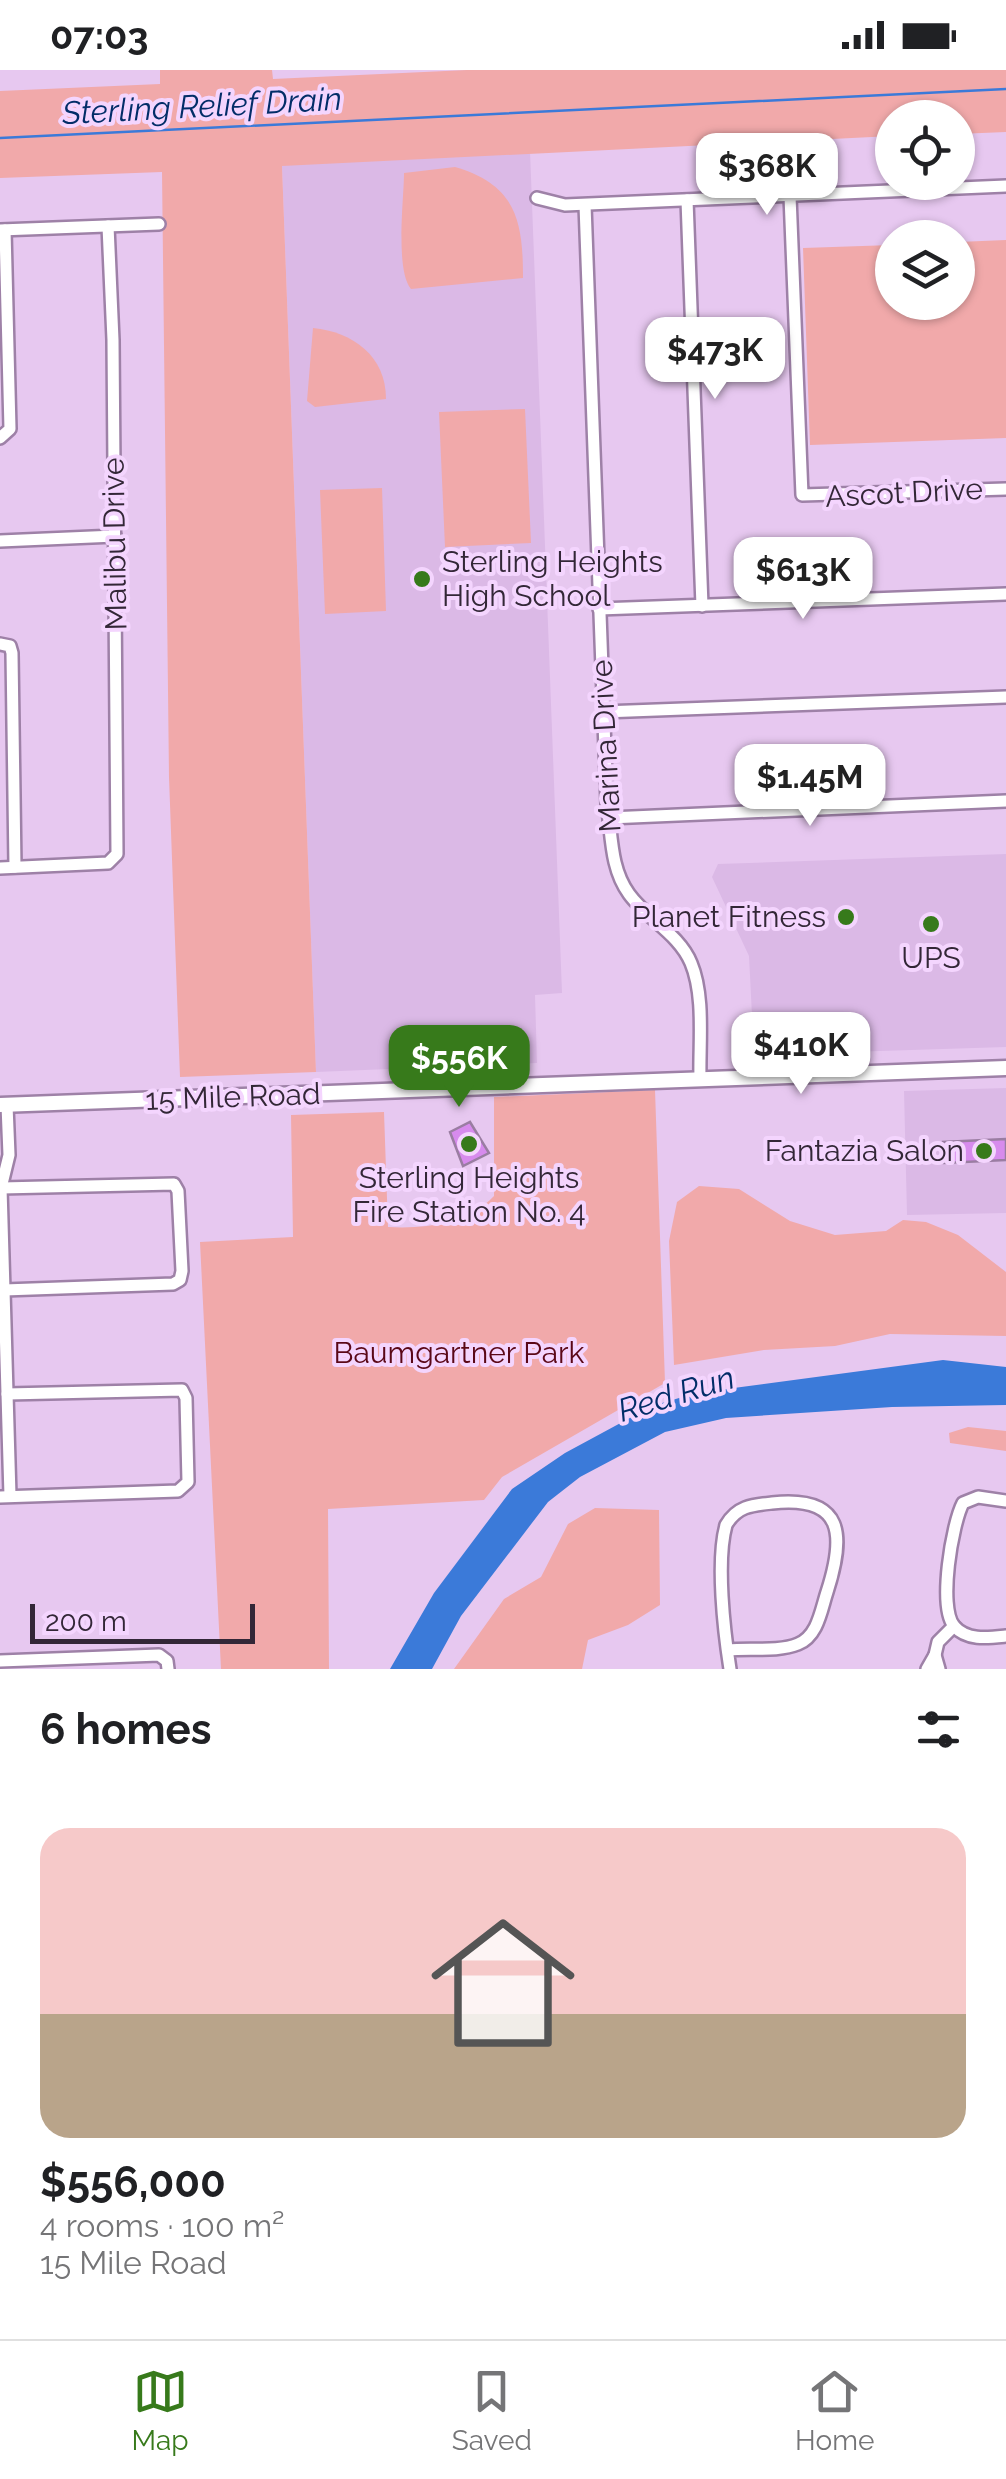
<!DOCTYPE html>
<meta charset="utf-8">
<style>
body{margin:0;font-family:Raleway,sans-serif;background:#f2f2f2;color:#202124;height:100vh;display:flex;flex-direction:column;font-size:38px;white-space:nowrap}
*{box-sizing:border-box;margin:0}
p{font-size:32px;color:#757577}
.icon{flex:none;width:55px;height:55px;fill:none;stroke:currentColor;stroke-width:2;stroke-linecap:round;stroke-linejoin:round}
.map{position:relative;height:1599px;overflow:hidden}
.sheet{display:flex;flex-direction:column;background:#fff;flex:1}
.sheet>*{flex:none}
.buttons{position:absolute;left:875px;top:30px;display:grid;gap:20px}
.buttons a{display:grid;place-items:center;width:100px;height:100px;border-radius:50%;background:#fff;box-shadow:0 2px 8px #0004;font-size:50px}
.scale{position:absolute;left:30px;bottom:25px;width:225px;box-sizing:border-box;padding-left:10px;border:5px solid #332737;border-top:0;font-size:28px;line-height:35px;white-space:nowrap;color:#332737;-webkit-text-stroke:8px #f4d5fe;paint-order:stroke}
.price{position:absolute;translate:-50% -85px;padding:0 22px;border-radius:20px;background:#fff;color:#222;font-size:32px;line-height:65px;filter:drop-shadow(0 2px 5px #0008)}
.price::after{content:'';position:absolute;left:50%;top:60px;width:30px;height:22px;margin-left:-15px;background:inherit;clip-path:polygon(0 0,100% 0,50% 100%)}
.price.active{background:#377a1b;color:#fff}
ul{padding:0;list-style:none}
li{display:grid;align-content:center;gap:20px;height:530px;padding:0 40px}
li span{display:grid;place-items:center;height:310px;border-radius:30px;color:#555}
li>.icon{margin-inline-start:auto}
span .icon{width:180px;height:180px;fill:#fffc;stroke-width:1}
li b{font-size:42px}
h2{display:flex;justify-content:space-between;align-items:center;height:120px;padding:0 40px;font-size:42px}
.status{display:flex;justify-content:space-between;align-items:center;height:70px;padding:0 50px;background:#fff;direction:ltr}
.status svg{height:28px;fill:currentColor}
.menu{display:flex;justify-content:space-around;align-items:center;height:140px;border-top:2px solid #e0e0e0;background:#fff;font-size:28px;color:#757577}
.menu a{display:grid;justify-items:center;gap:5px}
.menu .active{color:#377a1b}
.map>svg:first-child{display:block}
.built{fill:#dbb9e6}
.green{fill:#f1a9aa}
.water{fill:#3b7ad9}
.lines{fill:none;stroke-linecap:round;stroke-linejoin:round}
.stream{stroke:#3b7ad9;stroke-width:2.5}
.building{fill:#d78bed;stroke:#9a7da2;stroke-width:2.5}
.minor-casing{stroke:#9e81a7;stroke-width:16}
.major-casing{stroke:#9e81a7;stroke-width:19}
.minor{stroke:#fff;stroke-width:11}
.major{stroke:#fff;stroke-width:14}
.poi-dot{fill:#377a1b;stroke:#f4d5fe;stroke-width:4}
.labels{text-anchor:middle;stroke-width:8;stroke-linejoin:round;paint-order:stroke}
.street-label{font-size:30px;fill:#332737;stroke:#f4d5fe}
.poi-label{font-size:30px;fill:#332737;stroke:#f4d5fe;text-anchor:end}
.park-label{font-size:30px;fill:#5a0717;stroke:#f4d5fe}
.water-label{font-size:32px;font-style:italic;fill:#022d68;stroke:#f4d5fe}
</style>
<div class="status"><b>07:03</b><svg viewBox="0 0 49 12"><path d="M0 12V9h3v3zM5 12V6h3v6zM10 12V3h3v9zM15 12V0h3v12zM26 1h20v11H26zM47 4h2v5h-2z"/></svg></div>
<div class="map">
<svg width="1006" height="1599" viewBox="0 0 1006 1599">
<rect width="100%" height="100%" fill="#e7c8f0"/>
<g class="built">
<polygon points="530,81 562,923 535,925 537,993 316,1002 282,95"/>
<polygon points="1006,784 1006,977 754,985 749,886 712,807 718,794"/>
<polygon points="1006,1018 1006,1143 907,1145 904,1021"/>
</g>
<g class="green">
<polygon points="160,0 272,0 273,9 467,0 1006,0 1006,62 958,64 958,48 892,48 892,66 282,96 316,1002 180,1007 169,707 162,102 0,108 0,21 160,14"/>
<path d="M 455,97 C 517,115 523,152 523,208 L 411,219 C 395,200 404,129 404,103 Z"/>
<polygon points="1006,170 1006,368 810,375 803,178 892,175 892,232 958,232 958,172"/>
<path d="M 313,258 C 353,262 386,286 386,329 L 315,337 L 307,331 Z"/>
<polygon points="525,339 531,473 445,477 439,342"/>
<polygon points="382,418 386,541 325,544 320,420"/>
<path d="M 655,1020 L 665,1313 L 502,1407 L 484,1430 L 328,1439 L 329,1599 L 221,1599 L 200,1172 L 293,1167 L 291,1045 L 384,1042 L 388,1157 C 425,1159 467,1154 494,1126 L 494,1027 Z"/>
<polygon points="699,1116 739,1119 790,1151 835,1165 886,1161 903,1150 926,1152 958,1165 1006,1202 1006,1266 890,1264 835,1276 764,1280 674,1295 669,1171 677,1132"/>
<polygon points="968,1357 1006,1361 1006,1381 950,1373 949,1363"/>
<polygon points="595,1438 659,1440 660,1535 628,1555 588,1570 582,1599 454,1599 504,1529 541,1507 568,1454"/>
</g>
<polygon class="water" points="943,1290 1006,1297 1006,1335 892,1337 726,1348 665,1362 580,1407 548,1432 461,1546 432,1599 390,1599 434,1523 512,1419 565,1383 652,1336 696,1323"/>
<g class="lines">
<polyline class="stream" points="0,68 1006,19"/>
</g>
<g class="building">
<polygon points="470,1052 489,1083 463,1096 450,1062"/>
<polygon points="1006,1069 1006,1090 944,1093 943,1072"/>
</g>
<g class="lines">
<g class="minor-casing">
<g id="minor">
<polyline points="790,126 802,425 1006,419"/>
<polyline points="537,128 565,135 1006,116"/>
<polyline points="687,130 702,536"/>
<path d="M 585,135 L 607,734 C 612,765 610,798 629,824 C 647,849 679,864 691,893 C 705,926 699,974 700,1009"/>
<polyline points="0,160 159,154"/>
<polyline points="0,368 10,359 5,160"/>
<polyline points="0,471 115,466"/>
<polyline points="599,539 1006,524"/>
<polyline points="0,574 10,576 12,583 15,797"/>
<polyline points="603,642 1006,627"/>
<polyline points="609,748 1006,731"/>
<polyline points="0,798 108,793 117,784 113,270 108,156"/>
<polyline points="7,1035 9,1085 1,1118 10,1426"/>
<polyline points="1,1118 174,1114 178,1121 182,1201 180,1210 173,1214 4,1220"/>
<polyline points="0,1427 178,1421 188,1412 186,1328 182,1320 7,1324"/>
<path d="M 1006,1431 L 978,1427 L 963,1433 C 952,1454 938,1537 954,1556 C 967,1571 988,1568 1006,1566"/>
<path d="M 728,1580 C 748,1578 779,1582 798,1574 C 818,1566 821,1540 827,1522 C 845,1466 845,1425 772,1433 C 752,1435 737,1436 726,1455 C 716,1491 724,1561 730,1599"/>
<polyline points="935,1585 938,1572 954,1556"/>
<polyline points="0,1591 159,1585 167,1591 168,1599"/>
<polyline points="927,1599 935,1585 939,1599"/>
</g>
</g>
<g class="major-casing">
<polyline id="major" points="0,1035 1006,998"/>
</g>
<use href="#minor" class="minor"/>
<use href="#major" class="major"/>
</g>
<g class="poi-dot">
<circle cx="422" cy="509" r="10"/>
<circle cx="846" cy="847" r="10"/>
<circle cx="931" cy="854" r="10"/>
<circle cx="469" cy="1074" r="10"/>
<circle cx="984" cy="1081" r="10"/>
</g>
<g class="labels">
<g class="street-label">
<text transform="translate(904 423) rotate(-3)" y="10">Ascot Drive</text>
<text transform="translate(115 474) rotate(-91)" y="10">Malibu Drive</text>
<text transform="translate(606 676) rotate(-93)" y="10">Marina Drive</text>
<text transform="translate(233 1027) rotate(-2)" y="10">15 Mile Road</text>
</g>
<g class="poi-label">
<text x="442" y="502" text-anchor="start">Sterling Heights<tspan x="442" dy="34">High School</tspan></text>
<text x="826" y="857">Planet Fitness</text>
<text x="931" y="898" text-anchor="middle">UPS</text>
<text x="964" y="1091">Fantazia Salon</text>
<text x="469" y="1118" text-anchor="middle">Sterling Heights<tspan x="469" dy="34">Fire Station No. 4</tspan></text>
</g>
<g class="park-label">
<text x="459" y="1293">Baumgartner Park</text>
</g>
<g class="water-label">
<text transform="translate(202 36) rotate(-3)" y="11">Sterling Relief Drain</text>
<text transform="translate(676 1324) rotate(-17)" y="11">Red Run</text>
</g>
</g>
</svg>
<div class="buttons">
<a><svg class="icon" aria-label="locate" viewBox="0 0 24 24"><circle cx="12" cy="12" r="6"/><path d="M12 2v4M12 18v4M2 12h4M18 12h4"/></svg></a>
<a><svg class="icon" aria-label="layers" viewBox="0 0 24 24"><path d="M12 4l9 5-9 5-9-5zM3 14l9 5 9-5"/></svg></a>
</div>
<div class="scale">200 m</div>
<b class="price" style="left:767px;top:148px">$368K</b>
<b class="price" style="left:715px;top:332px">$473K</b>
<b class="price" style="left:803px;top:552px">$613K</b>
<b class="price" style="left:810px;top:759px">$1.45M</b>
<b class="price" style="left:801px;top:1027px">$410K</b>
<b class="price active" style="left:459px;top:1040px">$556K</b>
</div>
<section class="sheet">
<h2>6 homes<svg class="icon" aria-label="filters" viewBox="0 0 24 24"><path d="M4 7h16M4 17h16"/><circle cx="9" cy="7" r="2"/><circle cx="15" cy="17" r="2"/></svg></h2>
<ul>
<li><span style="background:linear-gradient(#f6c9c9 60%,#b9a48a 0)"><svg class="icon" aria-label="home" viewBox="0 0 24 24"><path d="M3 11l9-7 9 7M6 9v11h12V9"/></svg></span><div><b>$556,000</b><p>4 rooms · 100 m²</p><p>15 Mile Road</p></div></li>
</ul>
</section>
<nav class="menu">
<a class="active"><svg class="icon" aria-label="map" viewBox="0 0 24 24"><path d="M3 6l6-2 6 2 6-2v14l-6 2-6-2-6 2zM9 4v14M15 6v14"/></svg>Map</a>
<a><svg class="icon" aria-label="saved" viewBox="0 0 24 24"><path d="M7 4h10v16l-5-4-5 4z"/></svg>Saved</a>
<a><svg class="icon" aria-label="home" viewBox="0 0 24 24"><path d="M3 11l9-7 9 7M6 9v11h12V9"/></svg>Home</a>
</nav>
